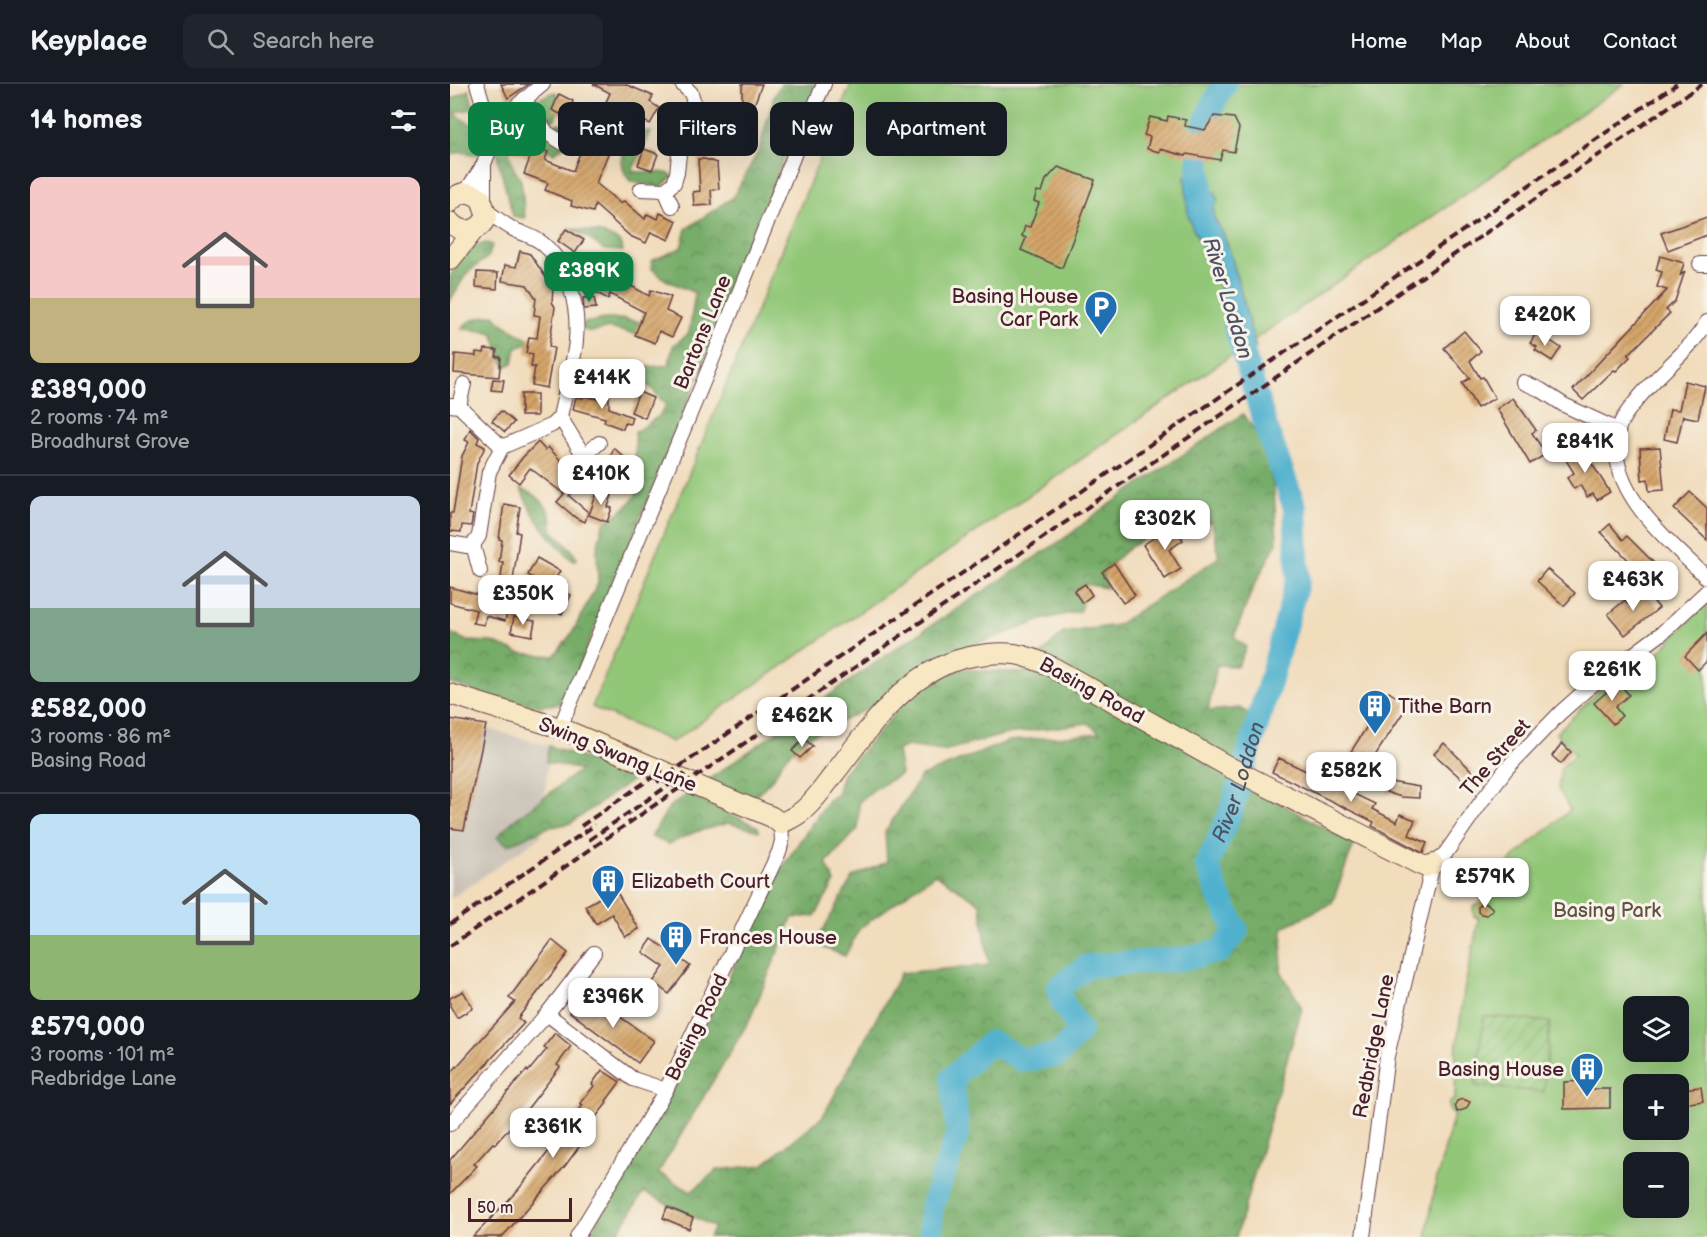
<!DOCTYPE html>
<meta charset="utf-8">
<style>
body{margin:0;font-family:"Balsamiq Sans",sans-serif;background:#20242c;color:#f1f3f6;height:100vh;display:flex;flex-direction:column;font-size:22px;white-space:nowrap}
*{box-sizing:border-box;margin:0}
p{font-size:20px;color:#9ea1a6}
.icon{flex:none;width:33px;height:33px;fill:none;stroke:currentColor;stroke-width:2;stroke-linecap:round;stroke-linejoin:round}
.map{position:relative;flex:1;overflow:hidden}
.sheet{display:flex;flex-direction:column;background:#171b24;width:450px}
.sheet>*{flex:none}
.hud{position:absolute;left:18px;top:18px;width:570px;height:54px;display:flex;gap:12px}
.buttons{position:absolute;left:1173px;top:912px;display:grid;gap:12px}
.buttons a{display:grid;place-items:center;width:66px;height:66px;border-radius:12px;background:#171b24;box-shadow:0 6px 24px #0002;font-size:30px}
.scale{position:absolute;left:18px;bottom:15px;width:104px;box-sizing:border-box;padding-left:6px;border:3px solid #4a1f2b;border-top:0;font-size:16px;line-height:21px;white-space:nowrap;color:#4a1f2b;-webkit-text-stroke:4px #f7f3e8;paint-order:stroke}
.price{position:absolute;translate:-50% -51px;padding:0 14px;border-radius:12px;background:#fff;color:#222;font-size:20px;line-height:39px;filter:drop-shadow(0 2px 3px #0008)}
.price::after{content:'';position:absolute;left:50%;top:36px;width:18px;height:14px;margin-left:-9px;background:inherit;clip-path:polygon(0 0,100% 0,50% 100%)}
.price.active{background:#0b8043;color:#fff}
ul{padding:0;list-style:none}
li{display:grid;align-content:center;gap:12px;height:318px;padding:0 30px}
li+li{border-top:2px solid #363941}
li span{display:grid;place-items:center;height:186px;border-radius:12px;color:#555}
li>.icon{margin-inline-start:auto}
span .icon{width:108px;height:108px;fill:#fffc;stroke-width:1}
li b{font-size:26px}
h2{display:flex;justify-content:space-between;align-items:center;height:72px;padding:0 30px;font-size:26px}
.chip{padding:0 21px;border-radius:12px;background:#171b24;box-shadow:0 6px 24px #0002;font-size:21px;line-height:54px}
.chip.active{background:#0b8043;color:#fff}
header{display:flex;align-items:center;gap:36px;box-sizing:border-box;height:84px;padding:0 30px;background:#171b24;border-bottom:2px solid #363941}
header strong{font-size:28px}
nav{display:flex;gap:33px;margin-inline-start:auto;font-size:21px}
.search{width:420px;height:54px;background:#20242c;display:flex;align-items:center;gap:15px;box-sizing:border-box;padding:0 21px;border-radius:12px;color:#9ea1a6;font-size:22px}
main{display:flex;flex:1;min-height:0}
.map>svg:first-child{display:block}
.industrial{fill:#cbc3b8}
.forest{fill:url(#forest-crowns);stroke:#60664a;stroke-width:1.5;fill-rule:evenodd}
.park{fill:#93c778;stroke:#6e7352;stroke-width:1.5;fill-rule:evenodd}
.garden{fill:url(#garden-furrows);stroke:#6e7352;stroke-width:1.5}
.water{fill:#4fb1ce;stroke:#4c687c;stroke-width:1.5}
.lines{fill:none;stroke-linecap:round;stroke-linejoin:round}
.river{stroke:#4fb1ce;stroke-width:24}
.building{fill:url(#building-hatch)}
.street-casing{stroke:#633b41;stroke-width:16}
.secondary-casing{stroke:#633b41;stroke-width:22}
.street{stroke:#fff;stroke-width:14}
.secondary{stroke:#f7e8c3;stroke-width:20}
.rail{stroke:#4a1f2b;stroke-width:4;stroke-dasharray:9 4.5;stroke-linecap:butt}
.labels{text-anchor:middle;stroke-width:6;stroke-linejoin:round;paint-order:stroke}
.poi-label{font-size:20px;fill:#4a1f2b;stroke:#f7f3e8;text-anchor:start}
.street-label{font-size:20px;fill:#4a1f2b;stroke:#f7f3e8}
.park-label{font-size:20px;fill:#605142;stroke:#f7f3e8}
.water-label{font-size:21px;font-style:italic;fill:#4c5264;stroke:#f7f3e8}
</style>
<header>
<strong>Keyplace</strong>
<div class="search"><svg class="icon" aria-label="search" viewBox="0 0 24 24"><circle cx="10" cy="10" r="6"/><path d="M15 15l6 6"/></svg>Search here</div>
<nav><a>Home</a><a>Map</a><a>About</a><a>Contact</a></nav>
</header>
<main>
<section class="sheet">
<h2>14 homes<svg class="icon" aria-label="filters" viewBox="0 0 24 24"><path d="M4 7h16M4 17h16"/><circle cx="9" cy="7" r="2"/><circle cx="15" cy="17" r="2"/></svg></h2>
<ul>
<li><span style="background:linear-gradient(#f6c9c9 65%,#c2b280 0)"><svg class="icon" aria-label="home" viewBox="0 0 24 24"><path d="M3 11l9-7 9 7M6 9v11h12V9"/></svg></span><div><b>£389,000</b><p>2 rooms · 74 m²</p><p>Broadhurst Grove</p></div></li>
<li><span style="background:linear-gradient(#c9d6e8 60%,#7fa58c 0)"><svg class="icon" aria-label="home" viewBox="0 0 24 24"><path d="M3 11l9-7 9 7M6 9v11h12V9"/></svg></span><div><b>£582,000</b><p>3 rooms · 86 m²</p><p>Basing Road</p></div></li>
<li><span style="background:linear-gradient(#bfe0f5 65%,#8fb573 0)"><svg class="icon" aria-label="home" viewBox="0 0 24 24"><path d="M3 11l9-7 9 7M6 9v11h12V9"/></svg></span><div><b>£579,000</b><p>3 rooms · 101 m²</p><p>Redbridge Lane</p></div></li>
</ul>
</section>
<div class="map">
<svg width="1257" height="1153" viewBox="0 0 1257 1153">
<defs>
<pattern id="forest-crowns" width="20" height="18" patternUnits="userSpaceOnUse" patternTransform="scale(1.5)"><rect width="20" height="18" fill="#76ac68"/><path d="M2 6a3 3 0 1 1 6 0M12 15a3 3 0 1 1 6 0" fill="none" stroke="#638b56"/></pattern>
<pattern id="garden-furrows" width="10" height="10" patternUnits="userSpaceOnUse" patternTransform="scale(1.5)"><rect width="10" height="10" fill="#93c778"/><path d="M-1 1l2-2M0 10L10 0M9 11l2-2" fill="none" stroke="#80aa68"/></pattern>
<pattern id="building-hatch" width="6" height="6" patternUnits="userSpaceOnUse" patternTransform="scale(1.5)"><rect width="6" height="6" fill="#d5a569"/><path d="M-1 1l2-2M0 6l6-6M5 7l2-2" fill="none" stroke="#af8657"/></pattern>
</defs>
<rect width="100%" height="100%" fill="#f7f3e8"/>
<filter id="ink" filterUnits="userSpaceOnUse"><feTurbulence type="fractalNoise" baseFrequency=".0167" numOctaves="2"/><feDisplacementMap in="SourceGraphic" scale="12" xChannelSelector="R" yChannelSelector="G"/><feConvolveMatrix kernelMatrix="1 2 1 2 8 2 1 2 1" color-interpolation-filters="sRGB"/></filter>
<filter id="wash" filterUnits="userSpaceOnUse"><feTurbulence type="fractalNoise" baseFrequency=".008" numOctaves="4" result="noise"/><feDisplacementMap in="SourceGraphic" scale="24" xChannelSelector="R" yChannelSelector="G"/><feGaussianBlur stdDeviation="1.35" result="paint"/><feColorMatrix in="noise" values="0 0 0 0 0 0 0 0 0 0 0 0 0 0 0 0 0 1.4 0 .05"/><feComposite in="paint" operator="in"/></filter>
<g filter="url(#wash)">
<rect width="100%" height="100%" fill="#f1dcbc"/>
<polygon class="industrial" points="0,634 99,662 91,752 0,815"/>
<g class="forest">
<polygon points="331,0 367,0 343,51 256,274 114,619 89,622 41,613 0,599 0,549 17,557 42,558 69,569 104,572 122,549 148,499 147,465 153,440 175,424 186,412 185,348 209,332 216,322 199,301 181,310 158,310 135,305 134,296 146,285 167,283 178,280 192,284 219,281 223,262 239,249 245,209 216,196 202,185 201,177 231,164 236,145 283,113 309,66 324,12"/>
<polygon points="19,6 24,25 5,28 13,36 37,48 30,71 11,68 0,71 0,16"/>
<polygon points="105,8 112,15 105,35 75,42 58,50 58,60 62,81 71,97 75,134 63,132 48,76 47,57 54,42 83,17"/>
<polygon points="110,39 118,47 118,59 104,69 90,63 83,53 86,44"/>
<path d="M 186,46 L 201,48 L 182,87 C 194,90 214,85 223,92 L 211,103 L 181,98 C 164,79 174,64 186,46 Z"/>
<polygon points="119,144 151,149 169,157 173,167 154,166 137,153"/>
<polygon points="37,159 42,161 39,172 16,190 0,217 0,193 9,177 23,162"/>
<path d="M 44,231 L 53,240 L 82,258 L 66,264 L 63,279 L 55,283 L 43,249 L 12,244 C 19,234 32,233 44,231 Z"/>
<polygon points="155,235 174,235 196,239 189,251 159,244 141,248 132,245 134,239"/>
<path d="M 793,330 L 813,358 L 824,404 L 827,458 L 802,506 L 784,553 L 796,563 L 788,582 L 767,581 L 758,627 L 790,624 L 804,633 L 791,681 L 753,677 L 904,760 L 882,819 L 833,843 L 831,887 L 852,924 L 786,1153 L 259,1153 L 264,1143 L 194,1108 L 165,1153 L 139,1153 L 237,979 L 333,782 L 378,716 L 387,710 L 393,689 L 465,606 L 509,585 L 573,589 L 613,549 L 667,541 L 769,473 L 762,438 L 746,441 L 724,437 L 680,463 L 652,488 L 657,504 L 635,500 L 624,507 L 632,519 L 630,527 L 595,535 L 515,564 L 421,623 L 354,655 L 333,676 L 324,693 L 301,717 L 258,696 L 445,565 L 618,452 L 647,429 ZM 638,639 L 650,649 L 559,657 L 471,692 L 435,748 L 437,778 L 403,793 L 365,860 L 395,872 L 410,844 L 485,790 L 530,819 L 539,881 L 451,889 L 373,1032 L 313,1081 L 267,1086 L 241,1108 L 208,1089 L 300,935 L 342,834 L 365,832 L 385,798 L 376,779 L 408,745 L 409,718 L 423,706 L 451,690 L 447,667 L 456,662 L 493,667 L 557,650 Z"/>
<path d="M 71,405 C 90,411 104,427 102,446 L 121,465 L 127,475 L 123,477 C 101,455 82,434 71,405 Z"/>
<path d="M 97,506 L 104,509 C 88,518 77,526 60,518 L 59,513 L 81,512 Z"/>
<polygon points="99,662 187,693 121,739 96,744 58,761 47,753 64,736 130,686 96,678"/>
<polygon points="238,710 308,743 309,747 279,739 245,748 219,760 201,753 219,723"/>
</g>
<g class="park">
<polygon points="401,0 1174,0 222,658 142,623"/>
<path d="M 1257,519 L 1257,1153 L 976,1153 L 986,1098 L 1004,1031 L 999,1026 L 999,1019 L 1005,1015 L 1006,967 L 1014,907 L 1028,839 L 1028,833 L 1024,833 L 1023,823 L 1030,819 L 1062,775 L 1120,726 L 1108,705 L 1111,684 L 1125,670 L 1106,649 L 1152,604 L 1157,608 L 1210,567 ZM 1184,922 L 1228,922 L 1228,968 L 1184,968 ZM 1184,1000 L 1228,1000 L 1228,1046 L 1184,1046 ZM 1184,1078 L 1228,1078 L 1228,1124 L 1184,1124 Z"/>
</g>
<polygon class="garden" points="1034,932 1100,938 1094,1008 1025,1002"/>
<path class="water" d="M 743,86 C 752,87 759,100 761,108 L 765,108 L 768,117 L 764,124 L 764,134 L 773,149 L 781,171 L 806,264 L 790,275 L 774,224 L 767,190 L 742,143 L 738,131 L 735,92 Z"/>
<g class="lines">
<g class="river">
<path d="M 753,118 C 746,65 746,46 775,0"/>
<path id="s1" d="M 481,1153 L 481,1125 L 508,1049 L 502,994 L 541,958 L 573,976 L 608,971 L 630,947 L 612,918 L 609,903 L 637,882 L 731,875 L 770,867 L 787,847 L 769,812 L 757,781 L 781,727 L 821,594 L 848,495 L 845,424 L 815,340 L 785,242"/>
</g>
</g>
<g id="blocks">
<g class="building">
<polygon points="51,0 79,0 58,14"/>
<polygon points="143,0 175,0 203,12 200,18 209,24 200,40 156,18 160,9"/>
<polygon points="292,0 312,0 304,21 303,43 275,43 276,52 254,54 253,35 265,34 264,27 292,25"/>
<polygon points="109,10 123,17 116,33 102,26"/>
<polygon points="221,22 235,29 228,44 213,36"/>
<polygon points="718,32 736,36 735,42 755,46 764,32 784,34 789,44 784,68 773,66 770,76 737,70 736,72 710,65 710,68 697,65 700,53 694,51 700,33 717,37"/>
<polygon points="118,37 144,52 150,40 167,48 146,99 171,120 174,117 195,135 197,130 208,135 210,129 227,137 219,156 201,148 196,159 180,152 145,121 143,128 121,122 122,117 95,106 98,99 74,90 80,74 55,64 62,48 83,56 81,61 98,68 95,76 123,87 133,61 111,47"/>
<polygon points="194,65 208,70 202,86 188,81"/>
<polygon points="248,75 255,75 267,79 269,105 261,106 262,121 244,122 243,108 250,107"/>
<polygon points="608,83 645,96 612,184 571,166 576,154 572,152 575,142 580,143 589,119 584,117 587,107 592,108 596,96"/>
<polygon points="1257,133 1257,151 1218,166 1211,149"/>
<polygon points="116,145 134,156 125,169 108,157"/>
<polygon points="70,167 80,170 103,204 102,218 105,223 99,263 104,264 97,304 82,301 85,283 81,283 83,270 76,269 79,253 87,254 90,232 84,231 86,214 77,201 52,197 55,181 66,183"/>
<polygon points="128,170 155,180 151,192 123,182"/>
<polygon points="1210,172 1234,179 1230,192 1235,187 1225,217 1216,226 1220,229 1178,271 1180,273 1166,287 1164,286 1133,316 1123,306 1217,206 1207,203 1212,188 1206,186"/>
<polygon points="27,188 48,189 47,205 26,203"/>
<polygon points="156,188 199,212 201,206 221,213 216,227 231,234 222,253 209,247 205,259 185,251 194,228 160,210 158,215 145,208"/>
<polygon points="144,213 146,224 134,225 133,214"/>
<polygon points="1014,247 1031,267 1020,277 1030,294 1033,293 1045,314 1027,324 1012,299 1020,294 994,264"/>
<polygon points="1087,248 1111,264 1102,277 1085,266 1087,263 1080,259"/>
<polygon points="35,265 47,266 46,273 51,273 49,293 4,289 5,270 26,272 26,268 34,269"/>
<polygon points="43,295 54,296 52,307 41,306"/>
<polygon points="1235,297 1255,302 1248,335 1233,332 1227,358 1214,355 1220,325 1229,326"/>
<polygon points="189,308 203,314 195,334 181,328"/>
<polygon points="147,309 159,309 159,324 182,333 180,340 175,339 173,345 154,338 155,334 123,325 126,313 133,314 134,312 147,315"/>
<rect x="71" y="310" width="16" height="22"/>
<polygon points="1063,314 1086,346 1082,349 1096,370 1080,380 1047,325"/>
<polygon points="51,327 64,338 55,348 42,337"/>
<polygon points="20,345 29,354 27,359 35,363 27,379 19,430 23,431 21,442 12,441 11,448 0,447 0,429 3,429 12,372 19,358 15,356"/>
<polygon points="88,358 95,366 98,363 117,383 132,396 119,412 138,428 135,438 126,434 107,418 114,410 80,384 69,399 59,391 73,373"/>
<polygon points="1130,361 1160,408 1147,416 1143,410 1137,413 1130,401 1124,405 1117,394 1124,389 1113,371"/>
<polygon points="1210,363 1214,406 1199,407 1198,395 1192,396 1190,364"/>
<polygon points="164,364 175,374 166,385 158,379"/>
<polygon points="148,406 162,411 158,423 162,424 157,438 139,431"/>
<polygon points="1240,408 1257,424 1257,456 1224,425"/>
<polygon points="54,420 70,423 66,448 70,449 63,496 51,494 53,478 49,478 52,456 49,455"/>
<polygon points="1160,440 1173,456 1177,452 1204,479 1193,491 1151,448"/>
<polygon points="723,441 733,456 719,466 731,485 715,495 693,461"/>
<polygon points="87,474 110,487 100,504 78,491"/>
<polygon points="664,479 685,511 673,519 652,488"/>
<polygon points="1097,485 1125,509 1114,522 1087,497"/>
<polygon points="635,500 642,511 632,519 624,507"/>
<polygon points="0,503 32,512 30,516 58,524 55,537 36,532 34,541 23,539 26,526 0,519"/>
<polygon points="105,503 121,511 112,530 96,523"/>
<polygon points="1195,507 1209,524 1175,551 1158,530 1175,516 1178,520"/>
<polygon points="64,533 85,537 82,552 61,548"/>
<polygon points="1257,549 1257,577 1248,586 1235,572"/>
<polygon points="1168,598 1179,611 1165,623 1172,632 1163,640 1144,619"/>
<polygon points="939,608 958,621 919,681 900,669"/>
<polygon points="0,635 36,641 14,746 0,744"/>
<polygon points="354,655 363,662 350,674 342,667"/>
<polygon points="994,659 1023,688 1014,697 984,670"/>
<polygon points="1112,659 1121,668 1111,680 1102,672"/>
<polygon points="829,674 925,720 922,725 947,738 950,730 965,736 959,751 977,759 973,769 922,742 924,738 822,688"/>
<polygon points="940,698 969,703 969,714 951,713 936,708"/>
<polygon points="165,805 189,845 175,853 162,830 146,840 135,822"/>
<polygon points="1031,819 1038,820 1043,825 1037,831 1031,830 1028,828 1028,823"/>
<polygon points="202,855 240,882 219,910 203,898 214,883 193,868"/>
<polygon points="102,856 118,869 68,934 74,939 0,1020 0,990 65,918 59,914"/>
<polygon points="13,907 23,924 7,934 0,922 0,914"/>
<polygon points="133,912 156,929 159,925 204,957 188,979 120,928"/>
<polygon points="105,949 121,962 107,981 110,983 78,1024 45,1060 43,1059 24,1080 27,1082 0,1110 0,1076 62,1003 77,986 78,988 97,965 94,963"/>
<polygon points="152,986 170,998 156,1017 157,1019 142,1038 145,1041 115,1082 52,1153 23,1153 68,1106 103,1062 133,1021 130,1019 144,1002 142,1000"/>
<polygon points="1137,997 1137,1005 1160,1005 1160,1024 1114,1025 1114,998"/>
<polygon points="1251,1003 1253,1017 1232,1020 1230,1005"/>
<polygon points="1013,1015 1020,1018 1016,1025 1007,1028 1005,1021 1007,1017"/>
<polygon points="217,1123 243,1134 239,1145 213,1134"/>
</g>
</g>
</g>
<g filter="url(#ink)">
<use href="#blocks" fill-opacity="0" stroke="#633b41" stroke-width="1.5"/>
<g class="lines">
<g class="street-casing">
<g id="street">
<polyline points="27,0 35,26 50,39"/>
<polyline points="74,15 97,49 113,59"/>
<polyline points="191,105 215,106 224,99 227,89 230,61 244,31 245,22 241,9 232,0"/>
<polyline points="215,106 222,122"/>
<polyline points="15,109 34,80 50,39 63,25 93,0"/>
<polyline points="34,120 34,80"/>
<polyline points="1250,180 1257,180"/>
<path d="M 1257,238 C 1239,268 1208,289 1187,316 C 1180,324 1169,338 1168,348 C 1155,408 1220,457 1257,494"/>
<polyline points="1073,298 1091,306 1114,321 1168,346"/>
<polyline points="0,321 9,322 52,363"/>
<polyline points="9,322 14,300"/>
<polyline points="110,333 134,372 152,395"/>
<polyline points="134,372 149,359"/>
<path d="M 0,459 L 17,462 L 23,461 L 29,452 L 39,388 L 52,363 L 102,341 L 110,333 C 115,307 124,281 126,256 C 129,222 119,181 92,159 C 83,152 73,150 63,145 C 54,140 45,133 36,127"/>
<polyline points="23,461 30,487"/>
<polyline points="110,644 259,284 356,41 374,0"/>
<polyline points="97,930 144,869"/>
<polyline points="0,1040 97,930 183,995 216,1006"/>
<polyline points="127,1153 216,1006 329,768 332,757 331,740"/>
<polyline points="913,1153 937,972 983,780 995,770 1031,718 1057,684 1110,629 1137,605 1212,549 1257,507"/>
</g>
</g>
<g class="secondary-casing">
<g id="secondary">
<path d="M 0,118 C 9,107 20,106 31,115 L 37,132 C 29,149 12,151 0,138"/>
<polyline points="0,176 24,146"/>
<path d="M 0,610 L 110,644 L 322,733 L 331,740 C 337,736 345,733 351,728 C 364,718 374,703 384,690 C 422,641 459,583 524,572 C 557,566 574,569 604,584 L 781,684 L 969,780 L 976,783 L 983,780"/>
</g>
</g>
<use href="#street" class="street"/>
<use href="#secondary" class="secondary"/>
<g class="rail">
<polyline points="207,698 1227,0"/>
<polyline points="131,742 213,686"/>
<polyline points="139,756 235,690"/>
<polyline points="0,840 145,741"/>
<polyline points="0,862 1252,0"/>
</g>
</g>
</g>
<defs>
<g id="parking-pin" transform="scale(1.725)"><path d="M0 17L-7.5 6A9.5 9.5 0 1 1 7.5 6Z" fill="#1f6fb2" stroke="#f7f3e8"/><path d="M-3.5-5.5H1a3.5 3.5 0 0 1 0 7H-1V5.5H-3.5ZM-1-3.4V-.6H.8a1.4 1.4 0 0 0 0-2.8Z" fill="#fff"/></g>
<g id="building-pin" transform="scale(1.725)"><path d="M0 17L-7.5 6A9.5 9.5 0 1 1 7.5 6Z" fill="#1f6fb2" stroke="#f7f3e8"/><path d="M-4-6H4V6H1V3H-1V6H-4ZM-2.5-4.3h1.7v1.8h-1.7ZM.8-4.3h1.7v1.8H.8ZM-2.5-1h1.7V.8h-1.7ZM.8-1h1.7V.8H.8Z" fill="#fff"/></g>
</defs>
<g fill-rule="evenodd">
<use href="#parking-pin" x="651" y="223"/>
<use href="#building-pin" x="925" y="622"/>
<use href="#building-pin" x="158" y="797"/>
<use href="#building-pin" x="226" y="853"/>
<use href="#building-pin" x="1137" y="985"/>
</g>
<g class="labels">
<g class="poi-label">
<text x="628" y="219" text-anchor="end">Basing House<tspan x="628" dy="23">Car Park</tspan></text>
<text x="948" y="629">Tithe Barn</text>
<text x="181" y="804">Elizabeth Court</text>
<text x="249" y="860">Frances House</text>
<text x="1114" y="992" text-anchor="end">Basing House</text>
</g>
<g class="street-label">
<text transform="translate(252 248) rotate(-68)" y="7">Bartons Lane</text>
<text transform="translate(642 606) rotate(29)" y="7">Basing Road</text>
<text transform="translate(168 670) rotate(22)" y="7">Swing Swang Lane</text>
<text transform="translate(1045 673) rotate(-49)" y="7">The Street</text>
<text transform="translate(246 943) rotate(-64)" y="7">Basing Road</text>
<text transform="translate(923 962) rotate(-79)" y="7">Redbridge Lane</text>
</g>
<g class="park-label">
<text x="1157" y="833">Basing Park</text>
</g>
<g class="water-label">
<text transform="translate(778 214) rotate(73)" y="7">River Loddon</text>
<text dy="7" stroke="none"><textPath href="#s1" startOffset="728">River Loddon</textPath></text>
</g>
</g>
</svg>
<div class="buttons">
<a><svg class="icon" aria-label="layers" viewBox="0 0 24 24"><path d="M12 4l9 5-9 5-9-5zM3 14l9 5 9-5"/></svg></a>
<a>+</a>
<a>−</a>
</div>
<div class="scale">50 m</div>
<b class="price active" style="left:139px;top:219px">£389K</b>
<b class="price" style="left:1095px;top:263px">£420K</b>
<b class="price" style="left:152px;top:326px">£414K</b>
<b class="price" style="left:1135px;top:390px">£841K</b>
<b class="price" style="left:151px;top:422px">£410K</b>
<b class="price" style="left:715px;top:467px">£302K</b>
<b class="price" style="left:1183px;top:528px">£463K</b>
<b class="price" style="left:73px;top:542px">£350K</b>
<b class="price" style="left:1162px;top:618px">£261K</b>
<b class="price" style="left:352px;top:664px">£462K</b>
<b class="price" style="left:901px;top:719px">£582K</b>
<b class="price" style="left:1035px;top:825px">£579K</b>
<b class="price" style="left:163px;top:945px">£396K</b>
<b class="price" style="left:103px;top:1075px">£361K</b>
<div class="hud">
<a class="chip active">Buy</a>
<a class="chip">Rent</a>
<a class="chip">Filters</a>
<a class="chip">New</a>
<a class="chip">Apartment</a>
</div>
</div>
</main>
